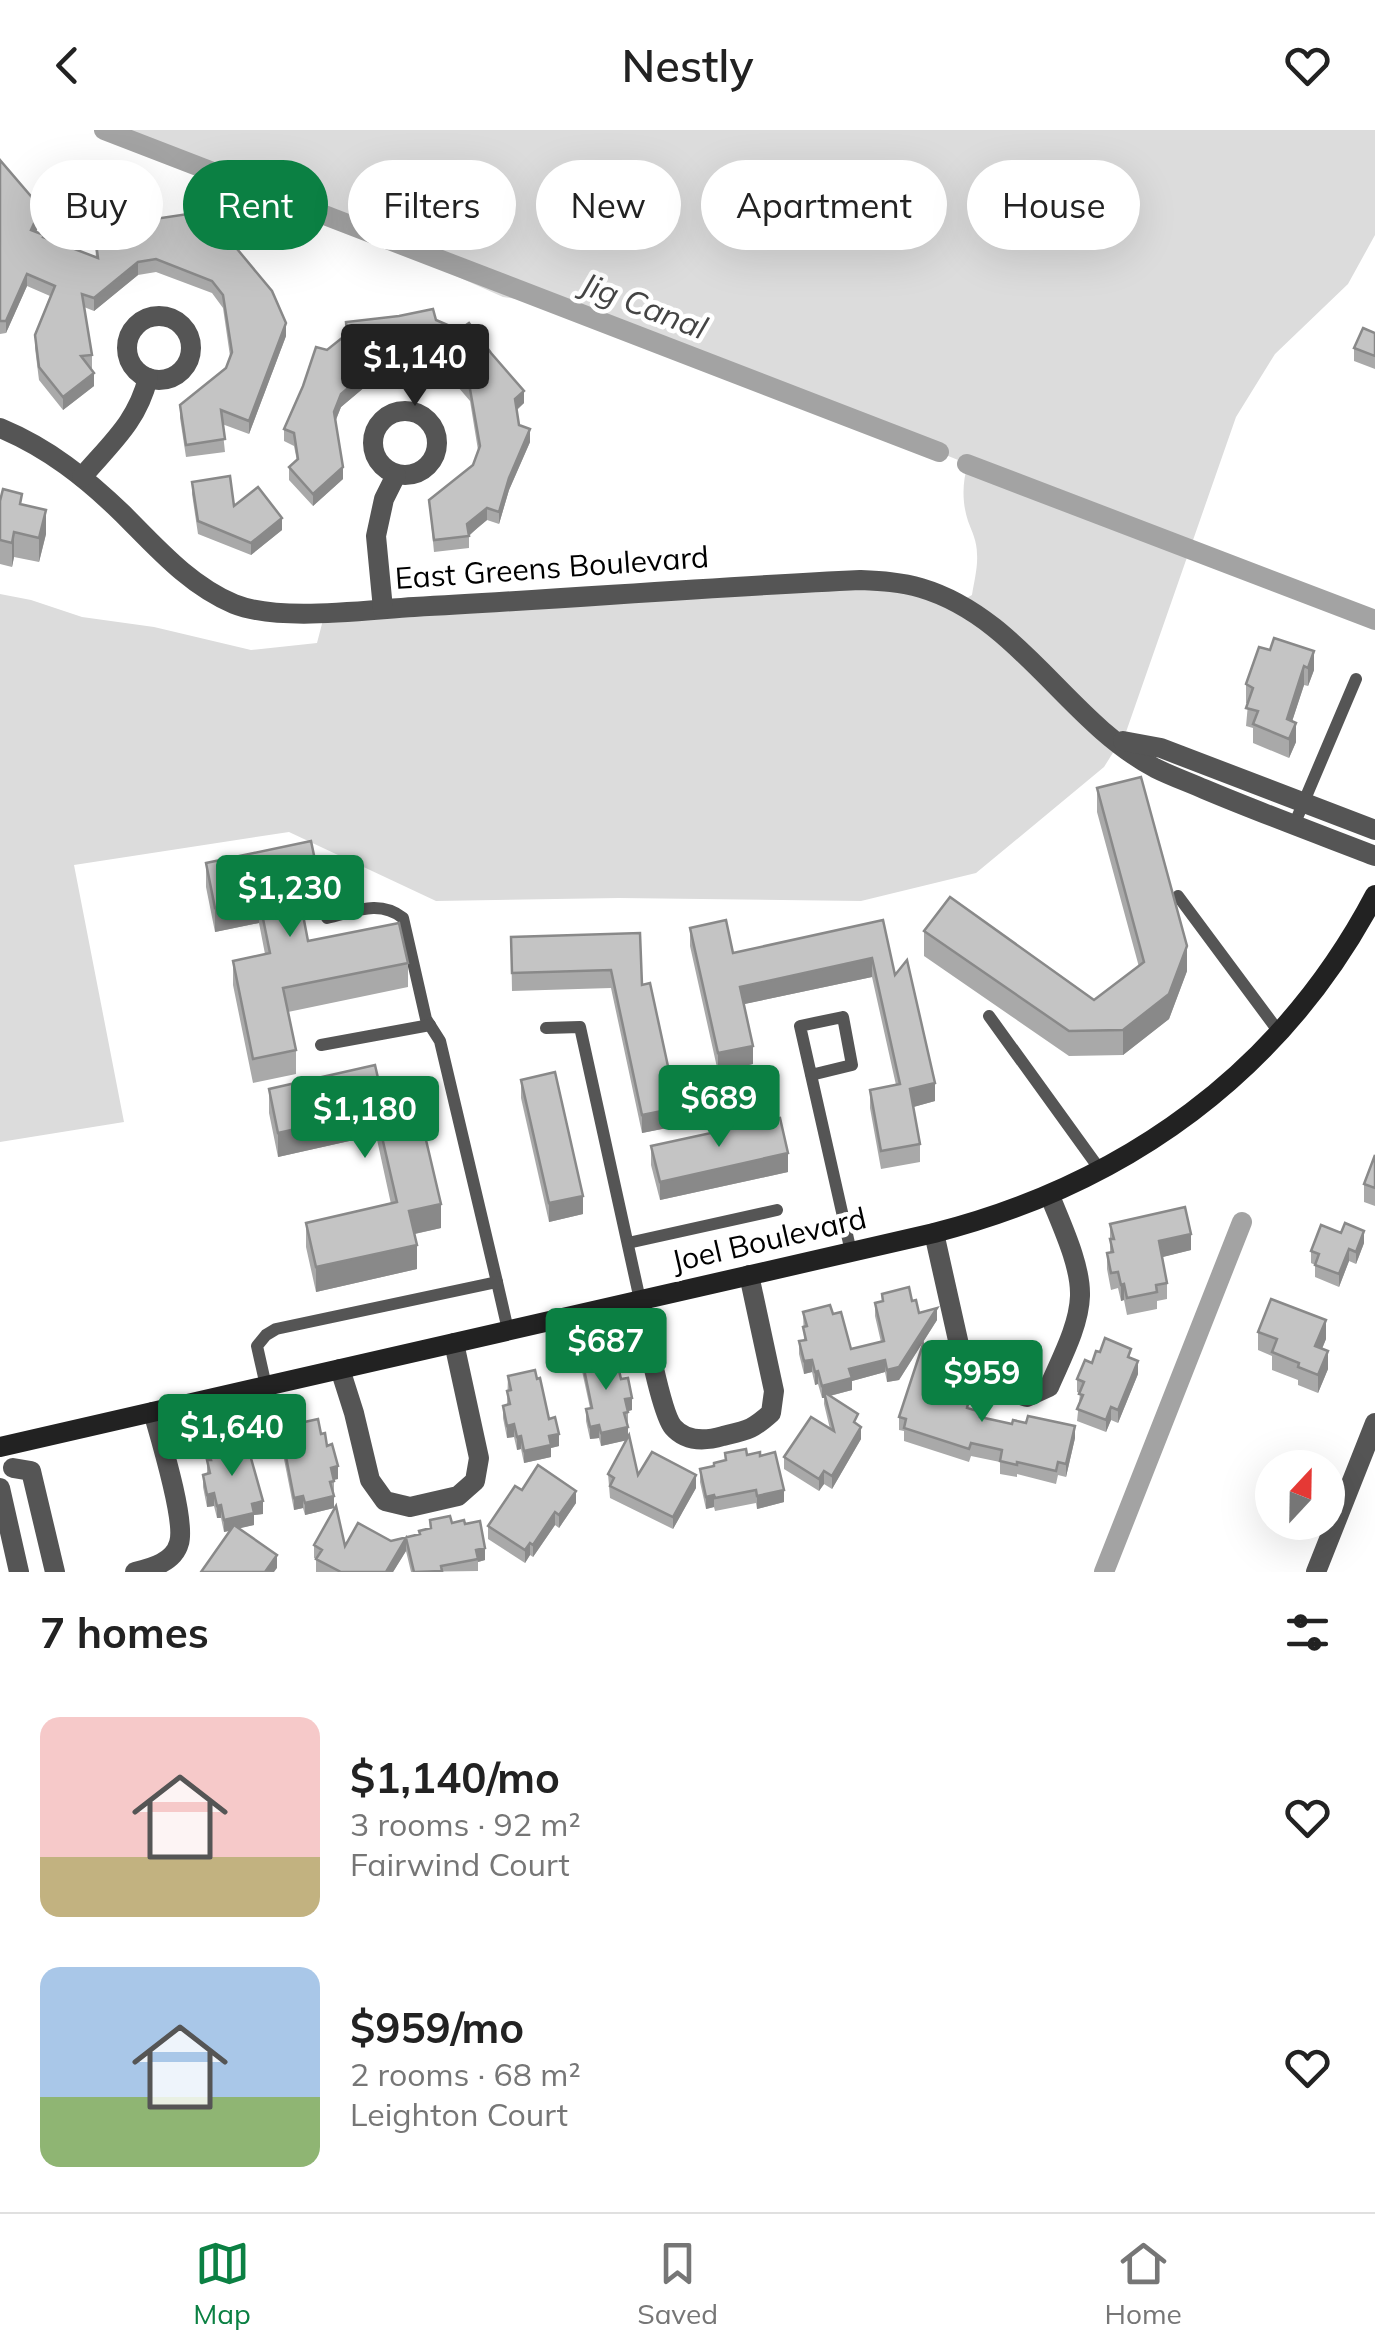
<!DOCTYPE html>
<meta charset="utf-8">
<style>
body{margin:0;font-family:Mulish,sans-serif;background:#f2f2f2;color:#222;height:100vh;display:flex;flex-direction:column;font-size:38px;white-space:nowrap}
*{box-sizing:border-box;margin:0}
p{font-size:32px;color:#767676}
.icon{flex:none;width:55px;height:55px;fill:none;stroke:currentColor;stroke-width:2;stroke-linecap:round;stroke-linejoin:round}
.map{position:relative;height:1442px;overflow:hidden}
.details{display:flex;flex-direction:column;background:#fff;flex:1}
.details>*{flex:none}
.banner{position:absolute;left:30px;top:30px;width:1315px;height:90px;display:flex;gap:20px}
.needle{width:65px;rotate:22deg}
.tools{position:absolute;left:1255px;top:1320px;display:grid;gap:20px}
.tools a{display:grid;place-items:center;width:90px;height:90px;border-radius:50%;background:#fff;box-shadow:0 10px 40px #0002;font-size:50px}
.price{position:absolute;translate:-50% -85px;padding:0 22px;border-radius:10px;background:#0b8043;color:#fff;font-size:32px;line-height:65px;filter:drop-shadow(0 2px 5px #0008)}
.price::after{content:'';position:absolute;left:50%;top:60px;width:30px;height:22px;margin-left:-15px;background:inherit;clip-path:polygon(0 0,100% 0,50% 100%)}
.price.on{background:#222;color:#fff}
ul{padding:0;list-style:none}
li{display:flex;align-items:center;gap:30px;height:250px;padding:0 40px}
li span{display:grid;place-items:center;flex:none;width:280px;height:200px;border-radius:20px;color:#555}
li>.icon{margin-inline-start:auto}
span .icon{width:120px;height:120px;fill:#fffc;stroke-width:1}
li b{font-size:42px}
h2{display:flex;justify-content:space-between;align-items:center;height:120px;padding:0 40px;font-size:42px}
.chip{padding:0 35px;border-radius:45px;background:#fff;box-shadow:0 10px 40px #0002;font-size:35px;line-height:90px}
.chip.on{background:#0b8043;color:#fff}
header{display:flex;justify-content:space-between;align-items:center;height:130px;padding:0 40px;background:#fff;font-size:45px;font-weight:600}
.tab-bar{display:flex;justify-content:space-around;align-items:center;height:140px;border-top:2px solid #e0e0e0;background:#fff;font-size:28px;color:#767676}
.tab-bar a{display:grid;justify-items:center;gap:5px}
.tab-bar .on{color:#0b8043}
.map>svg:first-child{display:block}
.green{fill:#dcdcdc}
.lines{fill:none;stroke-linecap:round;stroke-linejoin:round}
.canal{stroke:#a3a3a3;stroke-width:20}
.lane{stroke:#555;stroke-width:12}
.street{stroke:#555;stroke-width:20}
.secondary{stroke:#222;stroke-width:20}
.wall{fill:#a9a9a9}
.shaded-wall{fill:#898989}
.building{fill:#c4c4c4;stroke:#898989;stroke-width:2.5}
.labels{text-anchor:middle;stroke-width:9;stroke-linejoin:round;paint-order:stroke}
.street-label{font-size:30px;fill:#000;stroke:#fff}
.water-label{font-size:32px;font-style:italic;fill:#444;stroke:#fff}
</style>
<header><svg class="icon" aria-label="back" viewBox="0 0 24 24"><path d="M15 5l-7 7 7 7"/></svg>Nestly<svg class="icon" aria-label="heart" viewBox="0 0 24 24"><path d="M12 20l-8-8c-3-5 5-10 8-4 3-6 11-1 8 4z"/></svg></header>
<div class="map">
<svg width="1375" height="1442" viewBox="0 0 1375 1442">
<rect width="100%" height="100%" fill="#fff"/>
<path class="green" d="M 103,0 L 1375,0 L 1375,105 L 1348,154 L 1275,224 L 1236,287 L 1126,602 L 1104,637 L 976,743 L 861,771 L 619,768 L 436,771 L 289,702 L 74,735 L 124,992 L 0,1012 L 0,464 L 31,470 L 82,487 L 154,497 L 251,520 L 317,513 L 324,486 L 885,444 L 963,470 L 972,465 C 974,452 978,437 977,424 C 977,411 972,402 968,391 C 962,373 962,352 968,334 L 566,171 L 531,171 L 503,167 L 353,100 Z"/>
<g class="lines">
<g class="canal">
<polyline points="104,0 939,322"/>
<polyline points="967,334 1375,490"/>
<polyline points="1104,1442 1242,1092"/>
</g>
<g class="lane">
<polyline points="1294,695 1356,549"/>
<polyline points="1178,766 1279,902"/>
<path d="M 327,788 C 354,782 379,769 403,788 L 426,889 L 440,911 L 497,1152"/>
<polyline points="989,886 1101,1041"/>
<polyline points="546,898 580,897 640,1170"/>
<polyline points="321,915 430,895"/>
<polyline points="811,945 852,935 843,887 800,896 851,1122"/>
<polyline points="628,1113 777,1080"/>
<polyline points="266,1256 257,1216 266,1205 276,1199 497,1152 508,1200"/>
</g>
<g class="street">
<circle cx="159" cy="218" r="32"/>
<circle cx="405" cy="313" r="32"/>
<path d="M 0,298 C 48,318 86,348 123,384 C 157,418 189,455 234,474 C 279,492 364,480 414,477 C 563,469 711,457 860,450 C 880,451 901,452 921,458 C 1019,487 1067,591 1155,638 C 1171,646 1188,652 1204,659 C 1261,683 1318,704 1375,726"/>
<path d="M 82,347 C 111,313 137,292 148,248"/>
<polyline points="383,479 376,406 384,369 396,345"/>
<polyline points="1123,611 1161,618 1375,700"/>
<path d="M 934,1103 L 964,1237 L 982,1253 L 1027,1267 L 1049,1257 C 1061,1229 1079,1196 1080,1166 C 1081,1135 1061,1094 1050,1066"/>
<path d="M 640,1170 C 644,1192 661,1283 673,1297 C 686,1312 706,1311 723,1306 C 748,1300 752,1300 771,1283 L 774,1261 L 749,1145"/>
<polyline points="340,1239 354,1283 370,1350 385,1371 410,1377 458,1366 475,1351 479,1328 454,1213"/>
<polyline points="13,1338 31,1341 55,1442"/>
<polyline points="0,1358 19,1442"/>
<path d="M 135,1442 C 152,1438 174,1432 179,1413 C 186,1391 160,1307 153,1282"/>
<polyline points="1316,1442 1375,1293"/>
</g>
<path class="secondary" d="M 0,1317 L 934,1103 C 1126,1054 1282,942 1375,765"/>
</g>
<g class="wall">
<polygon points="0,30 41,91 36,102 44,108 96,128 94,98 188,84 286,206 249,304 222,294 225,322 186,327 180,288 180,275 226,238 230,226 223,178 212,163 156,142 138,145 94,181 84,177 92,225 92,238 90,238 94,256 63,280 39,250 35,218 35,205 50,166 27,156 6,203 0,204"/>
<polygon points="436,190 524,273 517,280 519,295 530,312 509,360 499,394 487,390 477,398 469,406 469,418 434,422 429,370 473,335 478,320 470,271 458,257 404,236 385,240 341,277 336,290 343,349 313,376 289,350 289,337 297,331 294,316 284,311 284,299 327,220 346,205 346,192"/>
<polygon points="1375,203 1375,239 1354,231 1354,218"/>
<polygon points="192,352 234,376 282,400 251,425 198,404 192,364"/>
<polygon points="0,371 22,374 46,404 39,432 14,427 12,437 0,434"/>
<polygon points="1259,517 1314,540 1308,556 1304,555 1292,591 1296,612 1289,628 1253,613 1253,598 1246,596 1248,574 1246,573 1246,554"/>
<polygon points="1097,658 1187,841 1169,889 1123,925 1069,926 924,826 924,801 1094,870 1139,837 1097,682"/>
<polygon points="206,733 320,779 302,782 308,811 408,833 408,857 288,882 296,920 296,944 253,953 233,855 233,831 265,824 259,793 215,802 206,757"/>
<polygon points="883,790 895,845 935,971 913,977 920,1014 920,1032 881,1039 870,978 870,960 896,955 872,847 744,874 753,934 718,942 690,816 690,798 733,823"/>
<polygon points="640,803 642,855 677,996 642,1003 611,858 512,861 511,807"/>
<polygon points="521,950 583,1084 549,1092 521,968"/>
<polygon points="269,959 383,970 441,1098 415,1104 417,1139 316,1162 306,1117 306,1093 391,1074 376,1005 278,1027 269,983"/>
<polygon points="651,1016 788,1042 660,1070 651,1035"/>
<polygon points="1375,1025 1375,1076 1364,1072 1364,1054"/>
<polygon points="1110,1094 1191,1120 1162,1127 1167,1153 1167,1169 1157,1171 1157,1179 1127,1185 1124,1170 1121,1171 1118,1158 1111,1160 1107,1139 1107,1123 1110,1122"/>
<polygon points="1364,1113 1356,1134 1349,1131 1339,1157 1315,1147 1315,1135 1311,1133 1311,1121"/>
<polygon points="882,1164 912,1171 919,1183 937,1190 899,1250 887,1252 885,1242 852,1251 852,1260 830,1266 858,1295 861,1309 832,1359 824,1354 819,1361 784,1339 784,1327 830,1299 824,1274 824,1268 822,1268 818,1254 815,1255 812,1242 804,1244 799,1224 799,1211 804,1210 803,1182 833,1184 851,1219 881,1212 875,1186 875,1173 882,1171"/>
<polygon points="1258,1202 1326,1209 1322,1219 1328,1239 1318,1263 1298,1255 1298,1250 1272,1240 1272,1226 1258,1220"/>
<polygon points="582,1229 615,1237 621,1249 632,1280 628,1281 628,1309 638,1345 696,1358 673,1399 610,1368 608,1344 627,1310 601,1316 599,1308 590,1309 586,1291 586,1279 590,1278 582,1241"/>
<polygon points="1131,1229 1138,1244 1118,1293 1111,1290 1106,1302 1077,1291 1080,1263 1077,1262 1077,1249 1092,1233"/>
<polygon points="508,1246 549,1289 559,1316 551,1318 551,1327 524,1333 521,1319 517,1320 514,1307 507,1308 503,1288 503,1276 507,1275"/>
<polygon points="932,1254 981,1287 1075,1308 1066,1347 1058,1345 1056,1354 1017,1344 1017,1347 1000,1344 1000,1332 971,1326 969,1332 904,1311 904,1301 899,1300 899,1287"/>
<polygon points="291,1295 321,1304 327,1316 338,1349 334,1350 334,1378 305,1385 303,1378 294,1380 282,1319 282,1306 291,1304"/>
<polygon points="207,1315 236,1317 263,1384 254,1385 254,1395 239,1398 277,1438 229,1401 224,1402 221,1388 217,1388 214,1376 207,1377 203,1357 203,1345 207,1344"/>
<polygon points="725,1323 747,1325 784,1372 757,1379 756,1373 715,1381 714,1377 706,1379 700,1352 700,1339 714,1337 725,1330"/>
<polygon points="522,1360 576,1373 559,1398 555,1395 533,1427 530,1425 525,1433 488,1409 488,1396"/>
<polygon points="430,1390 465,1394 485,1430 478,1432 478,1441 411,1442 406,1421 393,1442 316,1442 316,1429 314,1428 314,1415 345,1416 391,1411 419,1404 430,1398"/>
</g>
<g class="shaded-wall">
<polygon points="41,78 41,91 31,113 31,100"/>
<polygon points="138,132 138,145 94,181 94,168"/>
<polygon points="27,144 27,156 6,203 6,191"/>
<polygon points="286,193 286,206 249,304 249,291"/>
<polygon points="385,227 385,240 341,277 334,294 334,282 341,264"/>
<polygon points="94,243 94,256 63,280 63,267"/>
<polygon points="524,261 524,273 515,281 515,269"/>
<polygon points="530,299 530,312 509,360 499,394 499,382 509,348"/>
<polygon points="343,337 343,349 313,376 313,364"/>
<polygon points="487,378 487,390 467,407 467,394"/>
<polygon points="46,380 46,404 39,432 39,408"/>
<polygon points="282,388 282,400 251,425 251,413"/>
<polygon points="14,402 14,427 12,437 12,413"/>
<polygon points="1314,521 1314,540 1308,556 1308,538"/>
<polygon points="1304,536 1304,555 1287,607 1287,589"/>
<polygon points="1296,593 1296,612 1289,628 1289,609"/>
<polygon points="320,754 320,779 298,783 298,759"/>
<polygon points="259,769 259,793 215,802 215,778"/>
<polygon points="1187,816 1187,841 1169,889 1123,925 1123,900"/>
<polygon points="872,828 872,847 740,875 740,857"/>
<polygon points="753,916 753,934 718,942 718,923"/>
<polygon points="935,953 935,971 910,978 910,959"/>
<polygon points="677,978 677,996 642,1003 642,985"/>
<polygon points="376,981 376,1005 278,1027 278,1003"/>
<polygon points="788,1023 788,1042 660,1070 660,1052"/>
<polygon points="583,1066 583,1084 549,1092 549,1073"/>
<polygon points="441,1074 441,1098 409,1105 409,1081"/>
<polygon points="1364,1101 1364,1113 1356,1134 1356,1122"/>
<polygon points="1191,1104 1191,1120 1159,1128 1159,1111"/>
<polygon points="417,1115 417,1139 316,1162 316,1137"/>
<polygon points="1349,1119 1349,1131 1339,1157 1339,1144"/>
<polygon points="1124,1154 1124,1170 1121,1171 1121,1155"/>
<polygon points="937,1178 937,1190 899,1250 887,1252 887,1240"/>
<polygon points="1326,1190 1326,1209 1315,1235 1315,1216"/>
<polygon points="1328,1221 1328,1239 1318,1263 1318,1245"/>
<polygon points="812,1230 812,1242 804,1244 804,1231"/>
<polygon points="885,1230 885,1242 852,1251 852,1260 825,1267 824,1262 824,1268 822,1268 822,1256 849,1239"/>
<polygon points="1138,1231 1138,1244 1118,1293 1118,1280"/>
<polygon points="818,1241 818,1254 815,1255 815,1242"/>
<polygon points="632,1268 632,1280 625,1282 625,1269"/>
<polygon points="1111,1277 1111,1290 1106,1302 1106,1290"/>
<polygon points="514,1294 514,1307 507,1308 507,1296"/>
<polygon points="599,1295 599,1308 590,1309 590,1297"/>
<polygon points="1075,1296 1075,1308 1066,1347 1066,1334"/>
<polygon points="628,1297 628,1310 601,1316 601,1303"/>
<polygon points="861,1297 861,1309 832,1359 832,1346"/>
<polygon points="559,1304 559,1316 551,1318 551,1327 524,1333 524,1321 549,1306"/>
<polygon points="521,1306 521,1319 517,1320 517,1307"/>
<polygon points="338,1336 338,1349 331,1350 331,1338"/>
<polygon points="824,1341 824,1354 819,1361 819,1349"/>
<polygon points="696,1345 696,1358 673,1399 673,1387"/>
<polygon points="784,1360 784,1372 757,1379 757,1366"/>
<polygon points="576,1361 576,1373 559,1398 559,1385"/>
<polygon points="214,1363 214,1376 207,1377 207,1365"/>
<polygon points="714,1365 714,1377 706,1379 706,1367"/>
<polygon points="303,1366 303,1378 294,1380 294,1368"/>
<polygon points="334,1366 334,1378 305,1385 305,1373"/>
<polygon points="263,1371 263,1384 254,1385 254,1395 224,1402 224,1390 252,1374"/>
<polygon points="221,1375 221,1388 217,1388 217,1376"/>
<polygon points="555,1382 555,1395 533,1427 533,1415"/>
<polygon points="406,1408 406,1421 393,1442 386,1442"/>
<polygon points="530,1413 530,1425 525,1433 525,1420"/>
<polygon points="485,1418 485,1430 478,1432 476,1420"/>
<polygon points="277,1425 277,1438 274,1442 265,1442"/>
</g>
<g class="building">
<polygon points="0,30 41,78 31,100 44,105 43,107 98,128 94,98 188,84 218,96 272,161 286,193 249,291 221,280 225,309 186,315 180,275 226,238 232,222 223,165 212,151 156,129 138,132 94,168 82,164 92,225 81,226 94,243 63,267 39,237 35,205 55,156 27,144 6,191 0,191"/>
<polygon points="433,179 436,190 459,200 469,193 491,223 524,261 515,269 519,295 530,299 509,348 499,382 487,378 467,394 469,406 434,410 429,370 473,335 480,316 470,259 458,245 404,224 385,227 341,264 334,282 343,337 313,364 289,337 298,329 294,303 284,299 303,256 316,217 327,220 347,204 346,192 399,186"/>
<polygon points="1363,198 1375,203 1375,226 1354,218"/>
<polygon points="230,346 234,376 258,357 282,388 251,413 198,391 192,352"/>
<polygon points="3,359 22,364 20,374 46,380 39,408 14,402 12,413 0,410 0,371"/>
<polygon points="1274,508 1314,521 1308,538 1304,536 1287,589 1296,593 1289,609 1253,594 1258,581 1246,578 1253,558 1246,554 1259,517 1270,520"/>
<polygon points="1141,647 1187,816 1169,864 1123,900 1069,901 924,801 950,767 1094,870 1144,832 1097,658"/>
<polygon points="311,711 320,754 298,759 308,811 399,793 408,833 283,858 296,920 253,929 233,831 270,823 259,769 215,778 206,733"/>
<polygon points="726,790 733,823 883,790 895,845 907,830 935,953 910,959 920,1014 881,1021 870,960 900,954 872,828 740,857 753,916 718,923 690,798"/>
<polygon points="640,803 642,855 650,853 677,978 642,985 611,840 512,843 511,807"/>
<polygon points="375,935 383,970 415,963 441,1074 409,1081 417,1115 316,1137 306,1093 397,1072 376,981 278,1003 269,959"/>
<polygon points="555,942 583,1066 549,1073 521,950"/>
<polygon points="780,988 788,1023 660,1052 651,1016"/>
<polygon points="1375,1025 1375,1058 1364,1054"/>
<polygon points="1185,1077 1191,1104 1159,1111 1167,1153 1156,1155 1157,1162 1127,1168 1124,1154 1121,1155 1118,1142 1111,1143 1107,1123 1113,1122 1110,1109 1114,1109 1110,1094"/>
<polygon points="1345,1093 1364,1101 1356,1122 1349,1119 1339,1144 1315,1135 1319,1124 1311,1121 1321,1095 1341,1103"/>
<polygon points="909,1157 912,1171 916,1170 919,1183 937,1178 899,1237 887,1240 885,1230 849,1239 852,1248 822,1256 818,1241 815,1242 812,1230 804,1231 799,1211 806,1210 803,1197 807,1196 803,1182 830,1175 833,1184 841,1182 851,1219 884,1211 875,1173 883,1171 882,1164"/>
<polygon points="1271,1169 1326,1190 1315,1216 1328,1221 1318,1245 1298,1237 1299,1233 1272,1222 1277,1209 1258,1202"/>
<polygon points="1105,1208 1131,1219 1128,1227 1138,1231 1118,1280 1111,1277 1106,1290 1077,1279 1083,1265 1079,1264 1084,1252 1077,1249 1085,1230 1092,1233 1096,1221 1100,1222"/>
<polygon points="923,1214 932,1254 958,1263 956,1270 968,1274 967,1278 981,1282 980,1287 1012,1294 1013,1290 1026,1293 1028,1286 1075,1296 1066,1334 1058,1332 1056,1341 1017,1332 1017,1335 1000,1331 1002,1320 971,1313 969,1319 904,1298 906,1289 899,1287"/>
<polygon points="612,1223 615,1237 618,1236 621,1249 628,1248 632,1268 625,1269 628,1282 624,1283 628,1297 601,1303 599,1295 590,1297 586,1279 592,1278 582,1229"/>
<polygon points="535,1240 537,1249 540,1248 549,1289 555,1287 559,1304 549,1306 551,1315 524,1321 521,1306 517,1307 514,1294 507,1296 503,1276 510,1274 507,1261 511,1260 508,1246"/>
<polygon points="824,1262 858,1284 854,1292 861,1297 832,1346 824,1341 819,1349 784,1327 811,1287 834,1301"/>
<polygon points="318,1289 321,1304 325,1303 327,1316 332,1314 338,1336 331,1338 334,1351 330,1352 334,1366 305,1373 303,1366 294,1368 282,1306 293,1304 291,1295"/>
<polygon points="629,1305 638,1345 652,1322 696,1345 673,1387 610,1356 614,1348 608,1344"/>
<polygon points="234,1309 236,1317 247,1314 263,1371 252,1374 254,1383 224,1390 221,1375 217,1376 214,1363 207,1365 203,1345 210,1343 207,1330 211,1330 207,1315"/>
<polygon points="746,1319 747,1325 760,1322 760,1326 775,1322 784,1360 757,1366 756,1360 715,1368 714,1365 706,1367 700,1339 714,1336 714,1333 726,1330 725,1323"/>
<polygon points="538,1335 576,1361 559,1385 555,1382 533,1415 530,1413 525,1420 488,1396 515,1356 522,1360"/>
<polygon points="336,1376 345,1416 358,1393 391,1411 420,1404 419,1401 431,1398 430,1390 450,1386 452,1393 464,1390 465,1394 480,1391 485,1418 476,1420 478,1429 441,1436 442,1441 414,1442 406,1408 386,1442 341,1442 316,1429 322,1420 314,1415"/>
<polygon points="234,1395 277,1425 265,1442 201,1442"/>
</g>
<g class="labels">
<g class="street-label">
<text transform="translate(552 438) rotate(-4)" y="10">East Greens Boulevard</text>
<text transform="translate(769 1110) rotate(-13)" y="10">Joel Boulevard</text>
</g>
<g class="water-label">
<text transform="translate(644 176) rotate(21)" y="11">Jig Canal</text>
</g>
</g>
</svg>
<div class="tools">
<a><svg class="needle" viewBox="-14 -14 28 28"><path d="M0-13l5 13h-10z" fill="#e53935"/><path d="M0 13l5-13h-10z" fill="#767676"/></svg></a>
</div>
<b class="price on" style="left:415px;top:279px">$1,140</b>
<b class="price" style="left:290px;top:810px">$1,230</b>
<b class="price" style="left:719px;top:1020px">$689</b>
<b class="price" style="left:365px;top:1031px">$1,180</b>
<b class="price" style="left:606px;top:1263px">$687</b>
<b class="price" style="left:982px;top:1295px">$959</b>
<b class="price" style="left:232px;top:1349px">$1,640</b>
<div class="banner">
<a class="chip">Buy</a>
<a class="chip on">Rent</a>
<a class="chip">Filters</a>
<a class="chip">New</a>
<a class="chip">Apartment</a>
<a class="chip">House</a>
</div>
</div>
<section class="details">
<h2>7 homes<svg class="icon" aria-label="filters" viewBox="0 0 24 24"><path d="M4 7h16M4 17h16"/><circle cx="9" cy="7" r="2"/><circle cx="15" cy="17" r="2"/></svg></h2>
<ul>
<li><span style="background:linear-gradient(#f6c9c9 70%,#c2b280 0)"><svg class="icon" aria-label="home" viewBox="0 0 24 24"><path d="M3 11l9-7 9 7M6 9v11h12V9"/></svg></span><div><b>$1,140/mo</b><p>3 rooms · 92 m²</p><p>Fairwind Court</p></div><svg class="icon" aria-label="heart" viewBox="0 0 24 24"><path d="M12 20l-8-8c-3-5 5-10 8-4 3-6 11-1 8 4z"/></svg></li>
<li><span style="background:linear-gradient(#a9c7e8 65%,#8fb573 0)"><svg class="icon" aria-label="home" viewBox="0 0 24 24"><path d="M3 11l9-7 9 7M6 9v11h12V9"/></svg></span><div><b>$959/mo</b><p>2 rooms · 68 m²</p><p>Leighton Court</p></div><svg class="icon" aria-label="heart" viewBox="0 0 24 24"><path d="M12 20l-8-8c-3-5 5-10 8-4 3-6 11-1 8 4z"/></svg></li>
</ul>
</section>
<nav class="tab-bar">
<a class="on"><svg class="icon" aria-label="map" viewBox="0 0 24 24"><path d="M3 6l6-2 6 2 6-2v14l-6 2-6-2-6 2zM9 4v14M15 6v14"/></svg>Map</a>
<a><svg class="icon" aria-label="saved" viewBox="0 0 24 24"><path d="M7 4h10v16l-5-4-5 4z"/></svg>Saved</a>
<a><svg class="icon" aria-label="home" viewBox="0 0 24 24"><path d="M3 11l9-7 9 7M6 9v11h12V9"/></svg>Home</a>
</nav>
